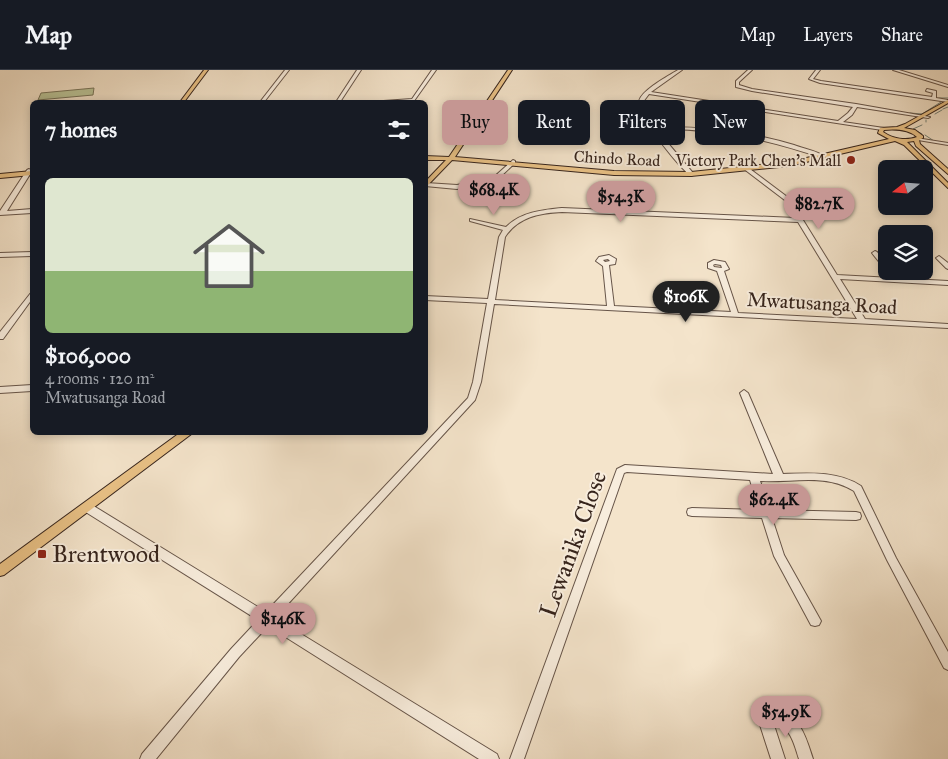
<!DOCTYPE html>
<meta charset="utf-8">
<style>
body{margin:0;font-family:"IM FELL Great Primer",serif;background:#20242c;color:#f1f3f6;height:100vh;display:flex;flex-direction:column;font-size:19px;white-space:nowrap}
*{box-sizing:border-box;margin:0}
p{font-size:16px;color:#9ea1a6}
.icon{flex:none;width:28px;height:28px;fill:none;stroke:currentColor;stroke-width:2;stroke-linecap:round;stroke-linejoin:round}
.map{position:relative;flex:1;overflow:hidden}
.details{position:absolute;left:30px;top:30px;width:398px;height:335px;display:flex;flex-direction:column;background:#171b24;border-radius:8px;box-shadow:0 2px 8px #0003}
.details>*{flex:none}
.top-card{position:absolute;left:442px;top:30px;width:430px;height:45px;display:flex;gap:10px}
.needle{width:32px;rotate:253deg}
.fabs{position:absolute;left:878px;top:90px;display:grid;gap:10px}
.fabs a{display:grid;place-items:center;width:55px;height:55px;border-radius:8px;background:#171b24;box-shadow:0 2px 8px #0003;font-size:25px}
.price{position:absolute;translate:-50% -42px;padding:0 11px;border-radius:18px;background:#c59692;color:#111;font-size:16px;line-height:32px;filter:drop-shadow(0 1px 2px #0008)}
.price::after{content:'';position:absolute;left:50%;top:30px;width:15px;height:11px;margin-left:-8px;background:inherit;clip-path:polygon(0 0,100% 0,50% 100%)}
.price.selected{background:#222;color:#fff}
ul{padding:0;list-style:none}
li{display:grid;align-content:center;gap:10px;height:265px;padding:0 15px}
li+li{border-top:1px solid #363941}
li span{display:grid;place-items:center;height:155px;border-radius:8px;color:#555}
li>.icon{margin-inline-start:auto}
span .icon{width:90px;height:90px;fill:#fffc;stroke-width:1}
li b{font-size:21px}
h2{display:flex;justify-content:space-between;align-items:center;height:60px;padding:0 15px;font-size:21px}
.tag{padding:0 18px;border-radius:8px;background:#171b24;box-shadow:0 2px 8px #0003;font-size:18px;line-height:45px}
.tag.selected{background:#c59692;color:#111}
header{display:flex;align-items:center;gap:30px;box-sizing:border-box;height:70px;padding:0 25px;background:#171b24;border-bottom:1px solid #363941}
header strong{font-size:24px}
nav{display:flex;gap:28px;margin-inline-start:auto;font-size:18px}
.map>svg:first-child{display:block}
.green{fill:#bac498;stroke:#78745a}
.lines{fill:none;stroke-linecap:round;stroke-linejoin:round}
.stream{stroke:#738178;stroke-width:1}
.minor-casing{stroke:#665448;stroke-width:2}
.major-casing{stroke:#36241c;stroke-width:2}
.minor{fill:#f8eddd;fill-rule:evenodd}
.major{fill:#eac286;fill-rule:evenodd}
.poi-dot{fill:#8f2418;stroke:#f8eddd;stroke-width:2}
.labels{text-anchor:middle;stroke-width:4;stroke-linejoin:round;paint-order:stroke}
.far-street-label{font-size:16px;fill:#36241c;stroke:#f8eddd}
.far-poi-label{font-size:16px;fill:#36241c;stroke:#f8eddd;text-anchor:end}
.street-label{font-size:20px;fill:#36241c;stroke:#f8eddd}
.near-street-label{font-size:24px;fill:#36241c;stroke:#f8eddd}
.near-poi-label{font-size:24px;fill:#36241c;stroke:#f8eddd;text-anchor:start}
</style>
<header>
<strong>Map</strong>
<nav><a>Map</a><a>Layers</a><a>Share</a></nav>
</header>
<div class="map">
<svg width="948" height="689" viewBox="0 0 948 689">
<rect width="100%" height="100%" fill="#f4e4cb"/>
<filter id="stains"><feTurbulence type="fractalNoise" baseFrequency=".004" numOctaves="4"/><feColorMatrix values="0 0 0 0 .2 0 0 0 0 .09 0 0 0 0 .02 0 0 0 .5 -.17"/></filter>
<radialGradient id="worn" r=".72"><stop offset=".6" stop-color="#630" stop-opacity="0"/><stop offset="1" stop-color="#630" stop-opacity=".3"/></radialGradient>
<polygon class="green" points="94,18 93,25 38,30 41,23"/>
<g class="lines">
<g class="stream">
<polyline points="939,28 948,28"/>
<polyline points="943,39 948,37"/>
<polyline points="910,43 922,44 941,32 938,30"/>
<polyline points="935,44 942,40"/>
<polyline points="926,50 926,52"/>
<polyline points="922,55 913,59 922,64"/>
<polyline points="925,65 934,71"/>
</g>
<g class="minor-casing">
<g id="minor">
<polygon points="285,0 289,0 264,32 260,32"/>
<polygon points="357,0 361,0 340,32 336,32"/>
<polygon points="432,0 436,0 414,31 369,32 412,29"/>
<path d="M 678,0 L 682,0 L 651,22 L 838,51 L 848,43 L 853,37 L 752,21 L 736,17 L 736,11 L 748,0 L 752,0 L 739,12 L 739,15 L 752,19 L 856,34 L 930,47 L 928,48 L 857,37 L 852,45 L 843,52 L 884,58 L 882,60 L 649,24 L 643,32 L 643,39 L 654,57 C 702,56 748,61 794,75 C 805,79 817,81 826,87 L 822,88 C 768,69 714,58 656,59 L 693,103 L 693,105 L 691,106 C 680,98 636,45 639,31 C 642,20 668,6 678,0 Z"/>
<polygon points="816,0 820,0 813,9 821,11 932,27 933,23 926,21 927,19 936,21 936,28 948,30 948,32 820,13 809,9"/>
<polygon points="893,0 899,0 948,15 948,17"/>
<polygon points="916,68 948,73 948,75 918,70 916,70"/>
<polygon points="513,90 515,91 515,93 498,109 457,119 425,116 426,113 457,115 494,107"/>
<path d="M 746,96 L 790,129 L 837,205 L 948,211 L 948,215 L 840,209 L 865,249 L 948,254 L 948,258 L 494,234 L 481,312 L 475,330 L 275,548 L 497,684 L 499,689 L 479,689 L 268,556 L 239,587 L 156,689 L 140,689 L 142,684 L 231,579 L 258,550 L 84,441 L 83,438 L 84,435 L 88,434 L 92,435 L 266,542 L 468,328 L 473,312 L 487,233 L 425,230 L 425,226 L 488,229 L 499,167 L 503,160 L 470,151 L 470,149 L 506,157 C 521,142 542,140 562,138 L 796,148 L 786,131 L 744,99 L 744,97 ZM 562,142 L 798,152 L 857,249 L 738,243 L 724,201 L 729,199 L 725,192 L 714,190 L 708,193 L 708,198 L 717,201 L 731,242 L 614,236 L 609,195 L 615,194 L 616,189 L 609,185 L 599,187 L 596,191 L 603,196 L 607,236 L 495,230 L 505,167 C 518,147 540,143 562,142 ZM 608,189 L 610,191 L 605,192 L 603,190 ZM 715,194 L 721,195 L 722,198 L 714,197 L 713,195 Z"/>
<polygon points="29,99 32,101 7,141 32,139 32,143 0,145 0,141 27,100"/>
<polygon points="875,181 877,182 886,193 886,199 884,198 872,183"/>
<polygon points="32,182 32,186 0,187 0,183"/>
<polygon points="939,186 948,193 948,199 946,198 936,188"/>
<polygon points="32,223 32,229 3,269 0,269 0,262 30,224"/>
<polygon points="32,315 32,321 0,323 0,317"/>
<path d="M 744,320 L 748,323 L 783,404 C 810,403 838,401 861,416 L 896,488 L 948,582 L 948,600 L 944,598 L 887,490 L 854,421 C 826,403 792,413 760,411 L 770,440 L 856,442 L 860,443 L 861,446 L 860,449 L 856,450 L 772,448 L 784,485 L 821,551 L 819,555 L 815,556 L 811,555 L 774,486 L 762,448 L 692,446 L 688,445 L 687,442 L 688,439 L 692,438 L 759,440 L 750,410 L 627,402 L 624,403 L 524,689 L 510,689 L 617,399 L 625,395 L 773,404 L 740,323 Z"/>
<path d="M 776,641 C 801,645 806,668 813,689 L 799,689 C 795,677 791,657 776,654 L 774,655 L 785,689 L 771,689 L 760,655 L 763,645 Z"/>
</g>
</g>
<g class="major-casing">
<g id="major">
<polygon points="204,0 208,0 184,32 180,32"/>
<path d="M 508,0 L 512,0 L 455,87 L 614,101 L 691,102 L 789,92 L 889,69 L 878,63 L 880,58 L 897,57 L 905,54 L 948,30 L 948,33 L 904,58 L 915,60 L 923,66 L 923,68 L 919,70 L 920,74 L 948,99 L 948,104 L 916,76 L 914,71 L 907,72 L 948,113 L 948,118 L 904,75 L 895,71 L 789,96 L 691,106 L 614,105 L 452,90 L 425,118 L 425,112 L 446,90 L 425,90 L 425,86 L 449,87 ZM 884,60 C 895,59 908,59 917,67 C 906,71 893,69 883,62 Z"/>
<polygon points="32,101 32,105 0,108 0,104"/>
<polygon points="181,362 194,362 4,505 0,506 0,494"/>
</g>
</g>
<use href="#minor" class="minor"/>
<use href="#major" class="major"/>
</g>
<g class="poi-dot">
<circle cx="851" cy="90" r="5"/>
<rect x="37" y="479" width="10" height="10" rx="2.5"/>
</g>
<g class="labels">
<g class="far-street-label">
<text transform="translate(617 88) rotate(3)" y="6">Chindo Road</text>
</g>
<g class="far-poi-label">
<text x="841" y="96">Victory Park Chen's Mall</text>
</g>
<g class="street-label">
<text transform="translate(822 233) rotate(3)" y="7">Mwatusanga Road</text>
</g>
<g class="near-street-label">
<text transform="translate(573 474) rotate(-70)" y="8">Lewanika Close</text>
</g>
<g class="near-poi-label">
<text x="52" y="492">Brentwood</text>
</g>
</g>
<rect width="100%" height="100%" filter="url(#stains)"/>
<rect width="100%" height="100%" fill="url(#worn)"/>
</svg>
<div class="fabs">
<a><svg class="needle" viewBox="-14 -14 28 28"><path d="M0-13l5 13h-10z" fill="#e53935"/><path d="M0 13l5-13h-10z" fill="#9ea1a6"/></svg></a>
<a><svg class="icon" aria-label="layers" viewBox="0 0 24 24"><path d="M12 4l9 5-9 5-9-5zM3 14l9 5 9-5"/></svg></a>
</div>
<b class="price" style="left:494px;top:146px">$68.4K</b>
<b class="price" style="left:621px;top:153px">$54.3K</b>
<b class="price" style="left:819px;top:160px">$82.7K</b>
<b class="price selected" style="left:686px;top:253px">$106K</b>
<b class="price" style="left:774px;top:456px">$62.4K</b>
<b class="price" style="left:283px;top:575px">$146K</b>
<b class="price" style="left:786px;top:668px">$54.9K</b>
<div class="top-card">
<a class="tag selected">Buy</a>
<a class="tag">Rent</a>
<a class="tag">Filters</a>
<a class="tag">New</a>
</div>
<section class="details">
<h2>7 homes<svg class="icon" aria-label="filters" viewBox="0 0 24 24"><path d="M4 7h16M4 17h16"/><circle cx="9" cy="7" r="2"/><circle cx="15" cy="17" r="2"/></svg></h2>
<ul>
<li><span style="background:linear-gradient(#dfe7d0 60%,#8fb573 0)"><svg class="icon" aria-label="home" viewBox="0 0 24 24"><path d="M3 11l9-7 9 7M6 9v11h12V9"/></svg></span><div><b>$106,000</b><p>4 rooms · 120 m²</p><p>Mwatusanga Road</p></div></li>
</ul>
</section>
</div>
